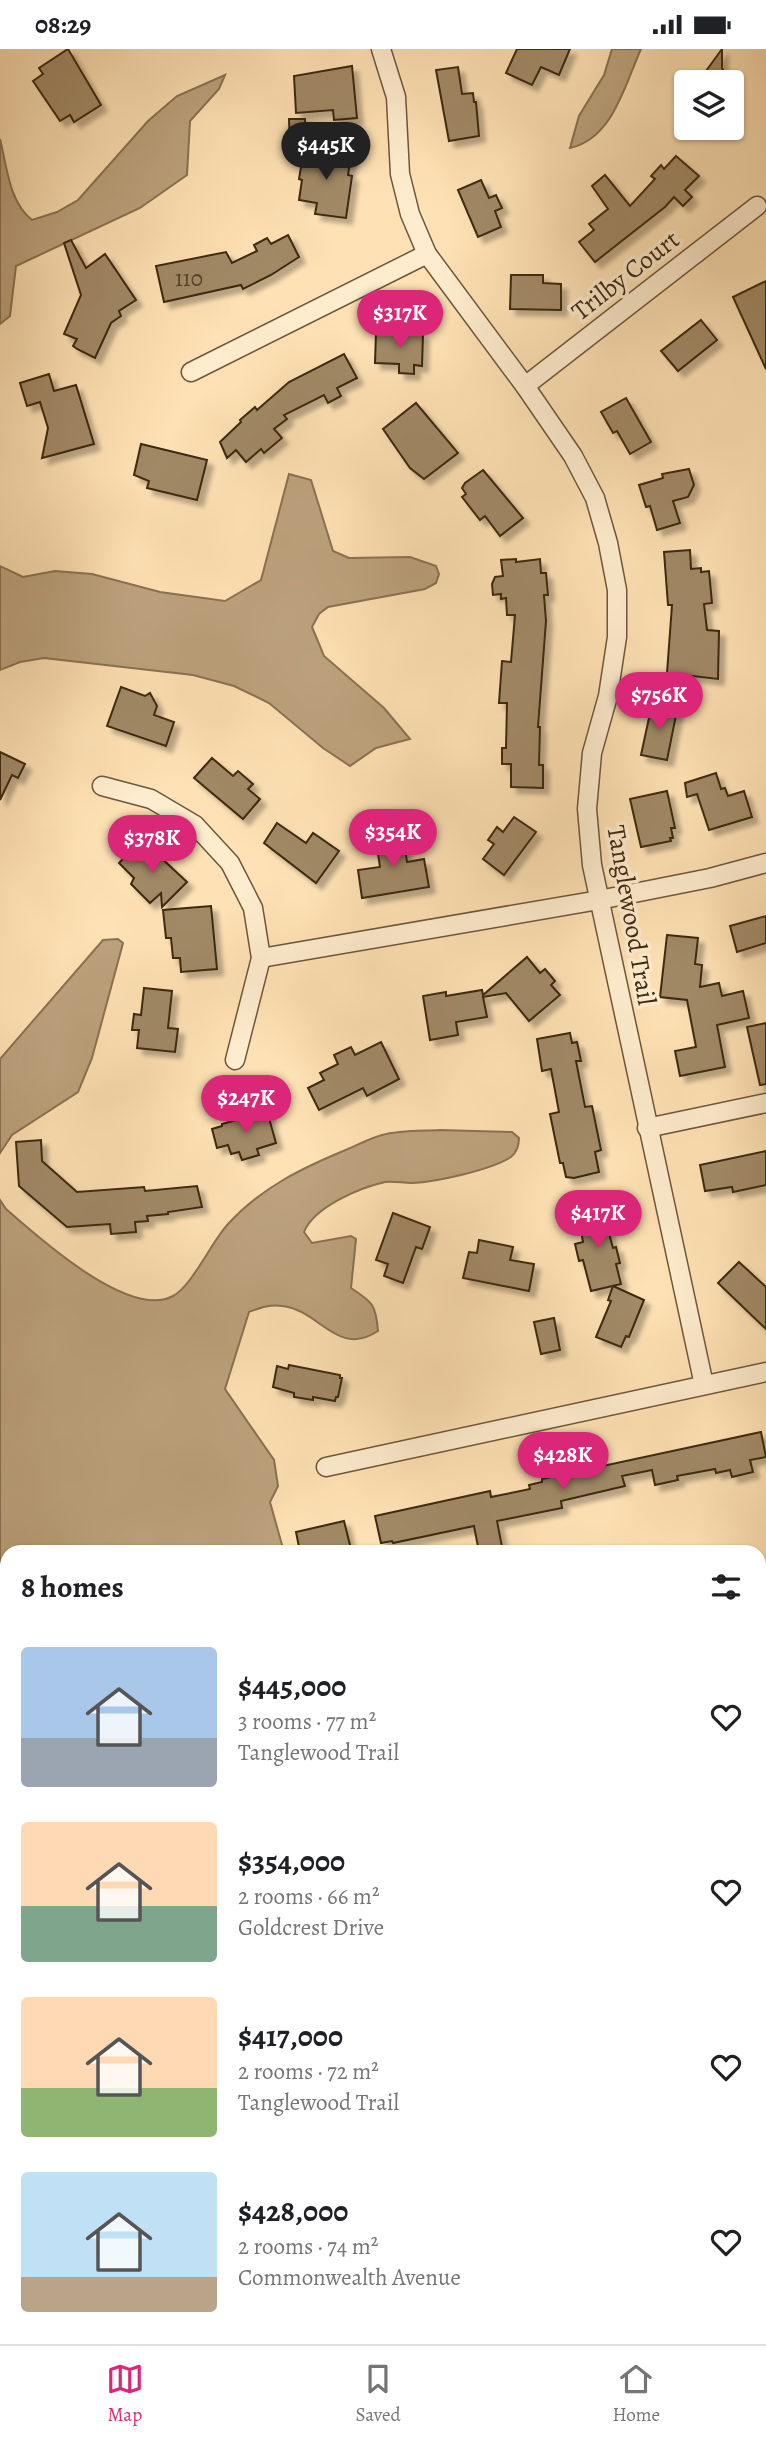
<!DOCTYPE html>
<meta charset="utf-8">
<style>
body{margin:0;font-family:Alegreya,serif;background:#f2f2f2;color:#202124;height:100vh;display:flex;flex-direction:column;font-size:26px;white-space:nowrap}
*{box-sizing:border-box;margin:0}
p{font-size:23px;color:#757577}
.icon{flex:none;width:38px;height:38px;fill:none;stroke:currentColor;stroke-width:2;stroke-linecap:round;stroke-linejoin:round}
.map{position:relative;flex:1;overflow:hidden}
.sheet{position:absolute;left:0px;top:1496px;width:766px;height:800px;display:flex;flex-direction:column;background:#fff;border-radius:21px 21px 0 0;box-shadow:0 2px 5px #0004}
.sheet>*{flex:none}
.tools{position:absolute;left:674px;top:21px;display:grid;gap:14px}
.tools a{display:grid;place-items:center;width:70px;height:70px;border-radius:7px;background:#fff;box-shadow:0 2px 5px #0004;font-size:35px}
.price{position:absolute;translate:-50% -60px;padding:0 16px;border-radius:24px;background:#db2777;color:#fff;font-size:23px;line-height:46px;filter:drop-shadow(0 2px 4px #0008)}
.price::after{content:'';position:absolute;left:50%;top:42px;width:21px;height:16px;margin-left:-10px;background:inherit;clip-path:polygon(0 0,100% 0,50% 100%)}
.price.current{background:#222;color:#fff}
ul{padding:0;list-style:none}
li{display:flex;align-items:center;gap:21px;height:175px;padding:0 21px}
li span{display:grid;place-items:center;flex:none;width:196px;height:140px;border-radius:7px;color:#555}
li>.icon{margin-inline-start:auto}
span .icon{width:84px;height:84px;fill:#fffc;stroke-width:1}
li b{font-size:30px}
h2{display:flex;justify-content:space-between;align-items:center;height:84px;padding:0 21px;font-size:30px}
.status{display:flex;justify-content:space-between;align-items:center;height:49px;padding:0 35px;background:#fff;direction:ltr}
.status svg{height:19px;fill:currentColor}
.tabs{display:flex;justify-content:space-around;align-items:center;height:98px;border-top:2px solid #e0e0e0;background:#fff;font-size:19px;color:#757577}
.tabs a{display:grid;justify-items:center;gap:4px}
.tabs .current{color:#db2777}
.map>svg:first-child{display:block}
.water{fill:#bca27d;stroke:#897252;stroke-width:2}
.building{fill:#a18966;stroke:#3d2911;stroke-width:2;filter:url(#shadow)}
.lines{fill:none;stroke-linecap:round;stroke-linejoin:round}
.minor-casing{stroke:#6d573a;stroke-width:21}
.minor{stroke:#feecce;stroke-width:18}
.labels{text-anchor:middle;stroke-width:7;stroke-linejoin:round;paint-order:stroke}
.number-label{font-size:23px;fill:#564126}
.street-label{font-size:26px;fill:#3d2911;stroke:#feecce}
</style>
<div class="status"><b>08:29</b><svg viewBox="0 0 49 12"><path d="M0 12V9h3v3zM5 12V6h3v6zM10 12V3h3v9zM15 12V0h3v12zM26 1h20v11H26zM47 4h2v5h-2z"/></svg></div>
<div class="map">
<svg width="766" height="2295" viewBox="0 0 766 2295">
<defs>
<filter id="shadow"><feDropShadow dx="6" dy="6" stdDeviation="2" flood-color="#0004"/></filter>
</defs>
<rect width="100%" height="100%" fill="#fee1b4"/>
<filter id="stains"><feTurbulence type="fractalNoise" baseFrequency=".00286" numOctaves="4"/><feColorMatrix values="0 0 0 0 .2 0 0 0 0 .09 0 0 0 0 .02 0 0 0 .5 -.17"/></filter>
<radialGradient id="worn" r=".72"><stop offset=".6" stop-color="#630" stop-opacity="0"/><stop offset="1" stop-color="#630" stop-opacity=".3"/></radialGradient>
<g class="water">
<path d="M 612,0 L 641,0 C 625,35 613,90 570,99 L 579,67 L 604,26 Z"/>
<path d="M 225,26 L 219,40 L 190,72 L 187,126 L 140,159 L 16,217 L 10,267 L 0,275 L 0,90 C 7,118 9,153 32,171 L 57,163 L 78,151 L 148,72 L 177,47 Z"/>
<polygon points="289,425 311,431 333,502 349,509 410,508 436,517 439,525 436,534 425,540 328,558 319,565 312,578 324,607 384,659 410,690 376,699 350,717 323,699 269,654 234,637 193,626 44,609 20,613 0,621 0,517 23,528 55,522 92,525 160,543 225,552 261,531"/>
<polygon points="118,890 123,894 92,1009 78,1043 12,1086 0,1104 0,1010 103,891"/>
<path d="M 440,1081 L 512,1083 L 519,1089 C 519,1096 517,1103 511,1108 C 491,1121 436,1133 412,1134 C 403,1134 393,1132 385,1133 C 359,1139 314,1158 304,1183 L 312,1194 L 351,1187 L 356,1190 L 351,1239 C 372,1253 376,1255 378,1282 C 337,1309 320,1261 282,1257 C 270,1255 260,1259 249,1263 L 225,1340 L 274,1411 L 278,1437 L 270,1453 L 284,1503 L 7,1503 L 7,2289 L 316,2289 L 314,2295 L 0,2295 L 0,1151 L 6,1160 C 37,1187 129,1271 173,1247 C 192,1237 212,1192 228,1175 C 262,1138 302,1119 348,1100 C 359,1095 371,1089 382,1086 C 400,1081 422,1082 440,1081 Z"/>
</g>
<g class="building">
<polygon points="68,0 101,56 74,73 70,66 60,72 33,32 43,25 39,19"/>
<polygon points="517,0 570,0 559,26 541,18 532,36 506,24"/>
<polygon points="722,0 722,19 729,33 698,33"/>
<polygon points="352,17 357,69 334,71 333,61 296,64 294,27"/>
<polygon points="458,18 462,45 473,44 474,53 476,53 479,87 449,92 436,21"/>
<polygon points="289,70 305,70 306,99 290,100"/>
<polygon points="304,100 351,107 348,126 352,127 346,169 315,165 317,154 299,151 302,131 299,130"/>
<polygon points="676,107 699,127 685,141 692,148 683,157 674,148 665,158 595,213 579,193 594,181 589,175 608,160 592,137 605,126 630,157 655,130 651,127 661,116 664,120"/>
<polygon points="481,131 489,149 496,146 502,159 495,162 501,178 478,188 458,141"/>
<polygon points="288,186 299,208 271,226 243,240 241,236 164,253 156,217 226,203 232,214 257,202 254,196 267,189 271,195"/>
<polygon points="71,191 86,219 105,205 136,251 119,262 121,267 111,274 95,309 77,300 73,297 77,290 64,285 81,246 64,194"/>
<polygon points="511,226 543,226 543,234 561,235 561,261 510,260"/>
<polygon points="766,232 766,320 733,248"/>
<polygon points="701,271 717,291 678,322 661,302"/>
<polygon points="376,283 423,285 422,317 414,316 414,325 399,324 399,315 375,314"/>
<polygon points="344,305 357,329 337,339 341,347 328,354 324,346 284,366 287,370 274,380 282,389 264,404 261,400 246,413 236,401 227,409 220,393 241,373 240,371 255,358 257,361 289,333"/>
<polygon points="49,325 54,342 76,336 94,395 42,409 48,379 40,353 27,357 20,334"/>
<polygon points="626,349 651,393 630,405 617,382 613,384 601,363"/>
<polygon points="416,354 458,404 424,430 410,419 383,380"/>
<polygon points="141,395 207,411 197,451 147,439 149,432 134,426"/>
<polygon points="689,420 694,436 688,448 673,452 680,474 657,481 650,457 646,458 639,436 663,429 662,425"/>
<polygon points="483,421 523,469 500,487 485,467 480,471 462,448 466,445 462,439 465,434"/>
<polygon points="690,501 691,520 701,519 701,523 709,522 712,554 704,555 707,581 719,582 718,630 667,624 672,556 668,556 664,503"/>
<polygon points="516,510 516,513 540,510 541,524 546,524 548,546 544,546 546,572 538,678 540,678 539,716 543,716 543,739 511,738 511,715 502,715 502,699 506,699 507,654 499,654 502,612 511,613 515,566 507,566 506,549 501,550 501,545 493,546 492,535 495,528 503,527 501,511"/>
<polygon points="121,638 145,647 150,644 157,657 154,666 174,673 166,697 107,677"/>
<polygon points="652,655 677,661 667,711 641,706"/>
<polygon points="0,703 25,715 18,729 12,726 0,751"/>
<polygon points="212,709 233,727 238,722 253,735 248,740 260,750 243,770 194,729"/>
<polygon points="716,724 721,740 725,739 728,747 744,742 752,768 709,781 697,745 687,748 685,734"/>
<polygon points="667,742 675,779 671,779 673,789 670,789 671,792 641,798 630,750"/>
<polygon points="514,768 536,783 504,826 483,810 494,795 488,791 497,778 503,783"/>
<polygon points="277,774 306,794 313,784 339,802 316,834 264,794"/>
<polygon points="394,780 403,786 407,813 424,810 429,838 362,849 358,821 380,818 376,791 382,782"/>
<polygon points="139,793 155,809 158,806 187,833 162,858 161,844 150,854 131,835 134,829 119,814"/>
<polygon points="211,857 217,920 181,923 180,909 173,909 171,889 166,889 163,861"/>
<polygon points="766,867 766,894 737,903 730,877"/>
<polygon points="667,886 698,889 695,915 702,916 700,938 719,934 722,947 743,942 749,969 717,976 725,1018 680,1027 675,1002 696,998 687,951 660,948"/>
<polygon points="527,908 540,924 545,920 555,932 551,936 560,946 529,972 506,944 483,948 487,968 456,973 458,986 430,991 423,947 446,943 446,947 482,941 483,946"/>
<polygon points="144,939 172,942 168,979 178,980 175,1003 137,999 139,981 132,981 134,965 141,966"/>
<polygon points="766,974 766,1035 760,1036 747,978"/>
<polygon points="570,984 572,994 577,993 581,1012 576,1012 585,1058 592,1057 601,1101 595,1103 599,1123 574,1129 566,1128 563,1114 560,1114 550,1065 559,1063 551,1020 542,1022 537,990"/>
<polygon points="381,993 399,1030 367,1047 363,1039 319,1061 308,1039 324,1031 320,1024 338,1015 334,1006 351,998 355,1006"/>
<polygon points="267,1062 276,1094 257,1100 259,1106 242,1111 239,1103 231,1105 228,1096 217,1099 212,1080 222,1077 222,1075"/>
<polygon points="41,1091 42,1112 77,1143 144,1138 145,1142 197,1137 202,1158 168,1163 168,1165 147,1167 148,1172 135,1173 136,1183 111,1185 110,1175 67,1178 19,1137 16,1093"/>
<polygon points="766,1102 766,1136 733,1143 732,1138 705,1142 700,1116"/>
<polygon points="601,1156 613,1199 616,1198 620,1214 616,1215 621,1235 591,1242 583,1211 579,1212 575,1195 583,1193 579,1170 582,1170 580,1161"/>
<polygon points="393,1164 430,1178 422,1200 416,1198 403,1234 384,1227 388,1215 376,1211"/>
<polygon points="479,1191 513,1198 510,1211 534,1215 529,1242 463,1229 469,1203 477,1204"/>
<polygon points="739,1213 766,1238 766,1280 718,1234"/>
<polygon points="613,1237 644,1251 629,1288 626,1287 621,1298 596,1288 611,1252 608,1251"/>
<polygon points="554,1269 560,1301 541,1305 534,1273"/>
<polygon points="289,1316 340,1326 340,1329 342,1329 338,1348 336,1348 335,1352 313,1348 313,1351 294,1348 294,1344 273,1338 277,1317 288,1320"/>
<polygon points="761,1383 766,1408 750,1411 753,1423 732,1428 730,1421 716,1424 715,1420 677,1427 678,1431 655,1436 652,1421 622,1427 625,1437 561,1452 562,1459 497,1472 503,1503 479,1503 474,1477 393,1494 392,1492 381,1494 375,1467 490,1442 491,1448 530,1440 529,1436 542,1433 542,1430"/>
<polygon points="344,1472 351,1500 335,1503 300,1503 296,1483"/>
</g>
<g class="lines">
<g class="minor-casing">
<g id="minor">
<polyline points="381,0 396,48 400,125 410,165 427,205 525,337 573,407 595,449 608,494 617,541 617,588 608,647 592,704 587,760 592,816 704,1336"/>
<polyline points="191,323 427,205"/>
<polyline points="525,337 757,157"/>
<polyline points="102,737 151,750 195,776 230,814 253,859 261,909 235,1011"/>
<polyline points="261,909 599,851 710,829 766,814"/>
<polyline points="647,1079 766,1054"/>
<polyline points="326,1418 766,1323"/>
<polyline points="760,1597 766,1595"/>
<polyline points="760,1620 766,1649"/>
<polyline points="760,1915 766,1918"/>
<polyline points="760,2159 766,2162"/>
</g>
</g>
<use href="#minor" class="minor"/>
</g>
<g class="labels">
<g class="number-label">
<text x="189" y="237">110</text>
</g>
<g class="street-label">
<text transform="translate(625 226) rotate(-38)" y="9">Trilby Court</text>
<text transform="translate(632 866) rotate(80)" y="9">Tanglewood Trail</text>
</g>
</g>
<rect width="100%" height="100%" filter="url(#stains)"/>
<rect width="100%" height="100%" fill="url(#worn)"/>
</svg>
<div class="tools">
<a><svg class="icon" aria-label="layers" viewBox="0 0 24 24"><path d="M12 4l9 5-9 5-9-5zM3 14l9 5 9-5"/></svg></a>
</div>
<b class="price current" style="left:326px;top:133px">$445K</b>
<b class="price" style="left:400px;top:301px">$317K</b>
<b class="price" style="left:659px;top:683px">$756K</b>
<b class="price" style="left:393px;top:820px">$354K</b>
<b class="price" style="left:152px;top:826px">$378K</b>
<b class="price" style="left:246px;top:1086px">$247K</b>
<b class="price" style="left:598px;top:1201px">$417K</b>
<b class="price" style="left:563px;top:1443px">$428K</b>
<section class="sheet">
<h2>8 homes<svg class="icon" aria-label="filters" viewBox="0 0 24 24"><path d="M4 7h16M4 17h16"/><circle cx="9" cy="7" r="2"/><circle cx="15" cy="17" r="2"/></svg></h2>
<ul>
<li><span style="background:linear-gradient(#a9c7e8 65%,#9aa5b1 0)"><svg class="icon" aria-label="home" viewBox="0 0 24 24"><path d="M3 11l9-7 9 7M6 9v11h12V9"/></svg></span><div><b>$445,000</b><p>3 rooms · 77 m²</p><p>Tanglewood Trail</p></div><svg class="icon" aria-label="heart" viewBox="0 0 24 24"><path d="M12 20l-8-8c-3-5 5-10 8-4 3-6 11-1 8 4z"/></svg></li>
<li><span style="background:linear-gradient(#ffd9b3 60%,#7fa58c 0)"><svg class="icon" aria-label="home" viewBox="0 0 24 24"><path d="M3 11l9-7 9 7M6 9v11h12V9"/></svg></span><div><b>$354,000</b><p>2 rooms · 66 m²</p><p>Goldcrest Drive</p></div><svg class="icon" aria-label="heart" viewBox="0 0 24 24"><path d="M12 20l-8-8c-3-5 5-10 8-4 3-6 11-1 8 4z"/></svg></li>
<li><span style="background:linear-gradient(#ffd9b3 65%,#8fb573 0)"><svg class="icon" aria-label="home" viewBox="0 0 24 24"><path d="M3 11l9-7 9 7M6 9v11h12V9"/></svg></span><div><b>$417,000</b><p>2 rooms · 72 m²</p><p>Tanglewood Trail</p></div><svg class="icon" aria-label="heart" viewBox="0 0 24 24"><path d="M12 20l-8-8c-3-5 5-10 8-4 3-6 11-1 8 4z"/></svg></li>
<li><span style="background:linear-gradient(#bfe0f5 75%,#b9a48a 0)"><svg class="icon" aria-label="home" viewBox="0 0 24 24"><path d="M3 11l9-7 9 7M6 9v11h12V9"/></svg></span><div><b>$428,000</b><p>2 rooms · 74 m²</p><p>Commonwealth Avenue</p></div><svg class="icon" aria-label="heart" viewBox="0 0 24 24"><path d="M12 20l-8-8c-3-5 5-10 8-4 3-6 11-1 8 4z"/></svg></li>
</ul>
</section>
</div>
<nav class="tabs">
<a class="current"><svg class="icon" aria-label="map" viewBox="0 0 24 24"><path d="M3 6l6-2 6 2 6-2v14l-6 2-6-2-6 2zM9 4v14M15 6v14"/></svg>Map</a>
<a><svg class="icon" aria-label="saved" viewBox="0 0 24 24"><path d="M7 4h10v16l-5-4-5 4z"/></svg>Saved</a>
<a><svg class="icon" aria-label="home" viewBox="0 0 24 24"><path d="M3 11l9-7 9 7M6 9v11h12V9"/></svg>Home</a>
</nav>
